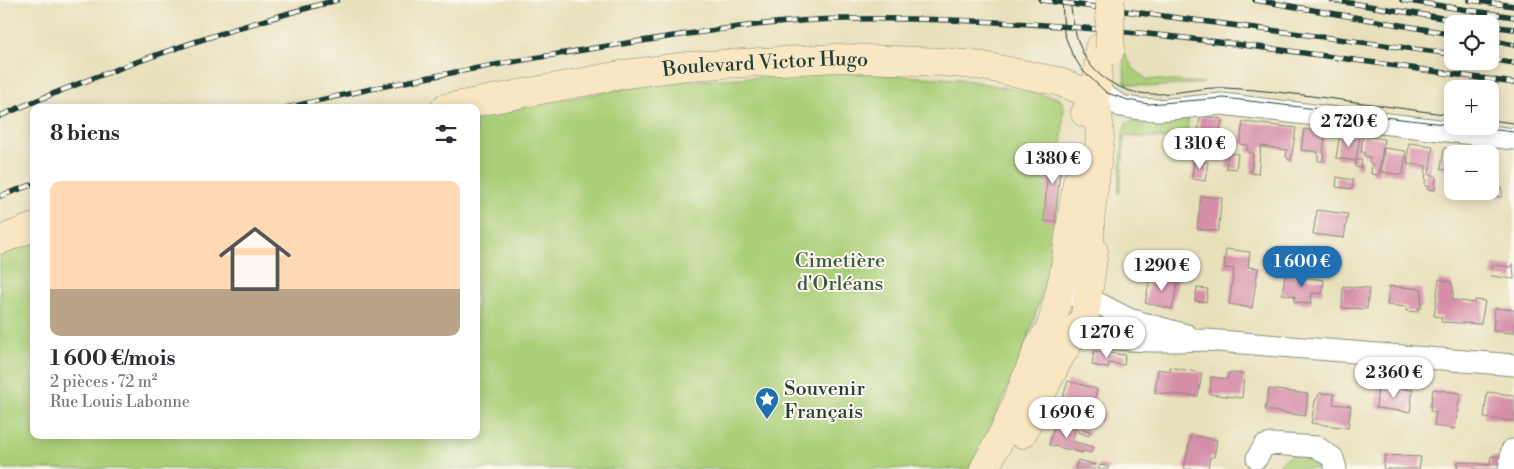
<!DOCTYPE html>
<html lang="fr">
<meta charset="utf-8">
<style>
body{margin:0;font-family:"Libre Bodoni",serif;background:#f7f7f7;color:#2b2b33;height:100vh;display:flex;flex-direction:column;font-size:19px;white-space:nowrap}
*{box-sizing:border-box;margin:0}
p{font-size:16px;color:#7c7c81}
.icon{flex:none;width:28px;height:28px;fill:none;stroke:currentColor;stroke-width:2;stroke-linecap:round;stroke-linejoin:round}
.map{position:relative;flex:1;overflow:hidden}
.side{position:absolute;left:30px;top:104px;width:450px;height:335px;display:flex;flex-direction:column;background:#fff;border-radius:10px;box-shadow:0 2px 12px #0003}
.side>*{flex:none}
.tools{position:absolute;left:1444px;top:15px;display:grid;gap:10px}
.tools a{display:grid;place-items:center;width:55px;height:55px;border-radius:10px;background:#fff;box-shadow:0 2px 12px #0003;font-size:25px}
.price{position:absolute;translate:-50% -42px;padding:0 11px;border-radius:18px;background:#fff;color:#222;font-size:16px;line-height:32px;filter:drop-shadow(0 1px 2px #0008)}
.price::after{content:'';position:absolute;left:50%;top:30px;width:15px;height:11px;margin-left:-8px;background:inherit;clip-path:polygon(0 0,100% 0,50% 100%)}
.price.on{background:#1f6fb2;color:#fff}
ul{padding:0;list-style:none}
li{display:grid;align-content:center;gap:10px;height:265px;padding:0 20px}
li span{display:grid;place-items:center;height:155px;border-radius:10px;color:#555}
li>.icon{margin-inline-start:auto}
span .icon{width:90px;height:90px;fill:#fffc;stroke-width:1}
li b{font-size:21px}
h2{display:flex;justify-content:space-between;align-items:center;height:60px;padding:0 20px;font-size:21px}
.map>svg:first-child{display:block}
.green{fill:#abcf78;stroke:#658656}
.building{fill:#d68ea9}
.lines{fill:none;stroke-linecap:round;stroke-linejoin:round}
.street-casing{stroke:#848e78;stroke-width:23}
.secondary-casing{stroke:#848e78;stroke-width:29}
.street{stroke:#fff;stroke-width:21}
.secondary{stroke:#f9e7c3;stroke-width:28}
.tram{stroke:#1f3d34;stroke-width:1}
.rail-casing{stroke:#1f3d34;stroke-width:5.5}
.rail{stroke:#fbf7ec;stroke-width:4;stroke-dasharray:11;stroke-linecap:butt}
.secondary-bridge-casing{stroke:#848e78;stroke-width:29;stroke-linecap:butt}
.secondary-bridge{stroke:#f9e7c3;stroke-width:28}
.labels{text-anchor:middle;stroke-width:4;stroke-linejoin:round;paint-order:stroke}
.street-label{font-size:20px;fill:#1f3d34;stroke:#fbf7ec}
.park-label{font-size:20px;fill:#3b5a42;stroke:#fbf7ec}
.poi-label{font-size:20px;fill:#1f3d34;stroke:#fbf7ec;text-anchor:start}
</style>
<div class="map">
<svg width="1514" height="469" viewBox="0 0 1514 469">
<rect width="100%" height="100%" fill="#fbf7ec"/>
<filter id="ink" filterUnits="userSpaceOnUse"><feTurbulence type="fractalNoise" baseFrequency=".02" numOctaves="2"/><feDisplacementMap in="SourceGraphic" scale="10" xChannelSelector="R" yChannelSelector="G"/><feConvolveMatrix kernelMatrix="1 2 1 2 8 2 1 2 1" color-interpolation-filters="sRGB"/></filter>
<filter id="wash" filterUnits="userSpaceOnUse"><feTurbulence type="fractalNoise" baseFrequency=".0096" numOctaves="4" result="noise"/><feDisplacementMap in="SourceGraphic" scale="20" xChannelSelector="R" yChannelSelector="G"/><feGaussianBlur stdDeviation="1.12" result="paint"/><feColorMatrix in="noise" values="0 0 0 0 0 0 0 0 0 0 0 0 0 0 0 0 0 1.4 0 .05"/><feComposite in="paint" operator="in"/></filter>
<g filter="url(#wash)">
<rect width="100%" height="100%" fill="#e8e0bb"/>
<g class="green">
<polygon points="1123,51 1133,68 1146,79 1204,83 1150,87 1125,83"/>
<path d="M 843,73 L 960,79 L 1059,98 L 1064,106 C 1061,155 1059,205 1051,253 C 1037,329 1004,401 969,469 L 0,469 L 0,253 L 34,241 L 34,435 L 476,435 L 476,115 L 661,82 Z"/>
<polygon points="1189,114 1186,140 1125,136 1120,193 1118,193 1123,133 1126,124 1130,122"/>
<polygon points="1294,453 1326,460 1328,469 1280,469 1281,462"/>
</g>
<g id="blocks">
<g class="building">
<polygon points="1200,116 1222,119 1219,139 1198,136"/>
<polygon points="1243,122 1296,128 1291,161 1286,157 1287,150 1261,146 1258,174 1251,173 1253,153 1247,152 1248,145 1240,144"/>
<polygon points="1304,129 1325,132 1323,161 1318,161 1318,152 1301,150"/>
<polygon points="1340,133 1360,136 1356,160 1362,160 1361,168 1355,167 1356,161 1336,158"/>
<polygon points="1363,136 1384,139 1379,175 1371,174 1372,163 1369,162 1370,157 1364,156 1364,152 1361,152"/>
<polygon points="1409,143 1433,146 1429,175 1436,176 1435,190 1427,189 1428,186 1425,186 1426,166 1407,164"/>
<polygon points="1384,148 1406,151 1403,175 1381,172"/>
<polygon points="1444,148 1465,151 1465,154 1452,154 1452,171 1441,169"/>
<polygon points="1049,149 1062,150 1055,222 1044,221"/>
<polygon points="1228,153 1238,154 1236,169 1226,168"/>
<polygon points="1490,155 1500,156 1497,183 1490,182"/>
<polygon points="1194,160 1208,162 1205,181 1192,179"/>
<polygon points="1337,177 1353,180 1352,189 1336,187"/>
<polygon points="1495,187 1502,188 1502,197 1494,196"/>
<polygon points="1464,191 1472,191 1472,196 1464,195"/>
<polygon points="1201,196 1222,198 1218,231 1197,229"/>
<polygon points="1317,210 1348,214 1344,238 1313,234"/>
<polygon points="1226,249 1250,252 1248,267 1258,268 1252,308 1229,304 1234,269 1224,268"/>
<polygon points="1513,263 1514,279 1491,276 1493,265 1512,267"/>
<polygon points="1285,275 1324,280 1322,294 1312,293 1311,304 1294,302 1295,296 1282,294"/>
<polygon points="1153,276 1178,280 1172,309 1145,303 1150,278"/>
<polygon points="1439,279 1451,282 1453,287 1453,300 1475,303 1475,300 1485,301 1481,324 1441,322 1442,317 1434,316"/>
<polygon points="1343,286 1369,288 1367,309 1342,308"/>
<polygon points="1389,286 1422,289 1421,308 1418,308 1418,312 1406,311 1407,307 1387,305"/>
<polygon points="1197,288 1208,289 1206,302 1195,301"/>
<polygon points="1495,308 1514,310 1514,333 1493,331"/>
<polygon points="1094,351 1125,355 1124,365 1109,363 1108,368 1092,365"/>
<polygon points="1170,367 1202,373 1198,396 1155,393 1158,369 1170,371"/>
<polygon points="1228,373 1244,374 1242,398 1210,394 1211,377 1227,379"/>
<polygon points="1068,381 1097,389 1094,402 1102,405 1101,409 1105,414 1100,422 1089,419 1087,424 1081,424 1059,418 1060,415 1058,414"/>
<polygon points="1378,385 1413,390 1410,412 1376,408"/>
<polygon points="1269,389 1308,394 1305,416 1265,410"/>
<polygon points="1433,389 1460,393 1455,429 1434,426 1436,412 1430,411"/>
<polygon points="1487,392 1514,395 1514,421 1484,418"/>
<polygon points="1320,393 1334,394 1333,404 1351,406 1348,428 1311,423 1315,401"/>
<polygon points="1055,422 1076,427 1072,441 1093,447 1091,453 1083,451 1083,453 1049,445"/>
<polygon points="1079,428 1090,431 1089,436 1078,432"/>
<polygon points="1191,435 1217,440 1214,457 1210,457 1208,469 1184,469"/>
<polygon points="1385,455 1421,457 1419,469 1383,469"/>
<polygon points="1491,456 1505,458 1504,469 1457,469 1458,461 1490,465"/>
<polygon points="1078,460 1096,465 1095,469 1075,469"/>
<polygon points="1100,465 1109,467 1108,469 1098,469"/>
</g>
</g>
</g>
<g filter="url(#ink)">
<use href="#blocks" fill-opacity="0" stroke="#848e78" stroke-width="1"/>
<g class="lines">
<g class="street-casing">
<g id="street">
<polyline points="1097,91 1121,106 1139,109 1159,110 1222,104 1514,139"/>
<polyline points="1074,296 1088,298 1129,319 1187,335"/>
<path d="M 1062,328 C 1107,343 1159,342 1206,340 L 1514,365"/>
<polyline points="1257,458 1264,446 1271,444 1317,447 1333,458 1336,469"/>
<polyline points="1509,469 1512,450"/>
</g>
</g>
<g class="secondary-casing">
<g id="secondary">
<path id="s1" d="M 445,108 L 626,74 L 687,66 L 838,58 L 944,62 L 983,66 L 1057,81 L 1086,92 L 1098,110 L 1100,138 L 1090,221 L 1091,269"/>
<polyline points="1085,113 1097,91 1099,48"/>
<polyline points="0,240 34,227"/>
<polyline points="1022,434 1057,362 1085,316 1094,251"/>
<polyline points="984,469 1005,430 1038,349 1052,324 1064,272 1077,182"/>
</g>
</g>
<use href="#street" class="street"/>
<use href="#secondary" class="secondary"/>
<g class="tram">
<polyline points="1062,0 1064,33 1072,54 1083,71 1107,93 1128,100 1148,104 1224,98 1452,125"/>
<path d="M 1070,0 C 1075,42 1083,74 1127,90 C 1159,101 1194,86 1226,88 C 1301,92 1377,106 1452,115"/>
<polyline points="1490,120 1514,123"/>
<polyline points="1465,126 1514,132"/>
</g>
<g class="rail-casing">
<g id="rail">
<polyline points="1041,0 1452,54"/>
<polyline points="1255,0 1452,34"/>
<polyline points="1332,0 1479,24"/>
<polyline points="1402,0 1514,17"/>
<polyline points="1470,0 1514,6"/>
<polyline points="1490,26 1514,29"/>
<polyline points="1490,40 1514,45"/>
<polyline points="1490,59 1514,63"/>
<path d="M 286,108 C 403,80 521,59 641,41 C 708,31 777,20 845,19 C 1070,15 1292,51 1514,83"/>
<path d="M 0,116 C 109,69 222,30 337,0"/>
<polyline points="0,196 34,184"/>
</g>
</g>
<use href="#rail" class="rail"/>
<g class="secondary-bridge-casing">
<polyline id="secondary-bridge" points="1110,50 1110,0"/>
</g>
<use href="#secondary-bridge" class="secondary-bridge"/>
</g>
</g>
<defs>
<g id="sight-pin" transform="scale(1.25)"><path d="M0 17L-7.5 6A9.5 9.5 0 1 1 7.5 6Z" fill="#1f6fb2" stroke="#fbf7ec"/><path d="M0-6L1.8-2.2L6-1.7L2.9 1.2L3.7 5.4L0 3.3L-3.7 5.4L-2.9 1.2L-6-1.7L-1.8-2.2Z" fill="#fff"/></g>
</defs>
<g fill-rule="evenodd">
<use href="#sight-pin" x="767" y="399"/>
</g>
<g class="labels">
<g class="street-label">
<text dy="7" stroke="none"><textPath href="#s1" startOffset="324">Boulevard Victor Hugo</textPath></text>
</g>
<g class="park-label">
<text x="840" y="267">Cimetière<tspan x="840" dy="23">d'Orléans</tspan></text>
</g>
<g class="poi-label">
<text x="784" y="395">Souvenir<tspan x="784" dy="23">Français</tspan></text>
</g>
</g>
</svg>
<div class="tools">
<a><svg class="icon" aria-label="locate" viewBox="0 0 24 24"><circle cx="12" cy="12" r="6"/><path d="M12 2v4M12 18v4M2 12h4M18 12h4"/></svg></a>
<a>+</a>
<a>−</a>
</div>
<b class="price" style="left:1349px;top:148px">2 720 €</b>
<b class="price" style="left:1200px;top:170px">1 310 €</b>
<b class="price" style="left:1053px;top:185px">1 380 €</b>
<b class="price on" style="left:1302px;top:288px">1 600 €</b>
<b class="price" style="left:1162px;top:292px">1 290 €</b>
<b class="price" style="left:1107px;top:359px">1 270 €</b>
<b class="price" style="left:1394px;top:399px">2 360 €</b>
<b class="price" style="left:1067px;top:439px">1 690 €</b>
<section class="side">
<h2>8 biens<svg class="icon" aria-label="filters" viewBox="0 0 24 24"><path d="M4 7h16M4 17h16"/><circle cx="9" cy="7" r="2"/><circle cx="15" cy="17" r="2"/></svg></h2>
<ul>
<li><span style="background:linear-gradient(#ffd9b3 70%,#b9a48a 0)"><svg class="icon" aria-label="home" viewBox="0 0 24 24"><path d="M3 11l9-7 9 7M6 9v11h12V9"/></svg></span><div><b>1 600 €/mois</b><p>2 pièces · 72 m²</p><p>Rue Louis Labonne</p></div></li>
</ul>
</section>
</div>
